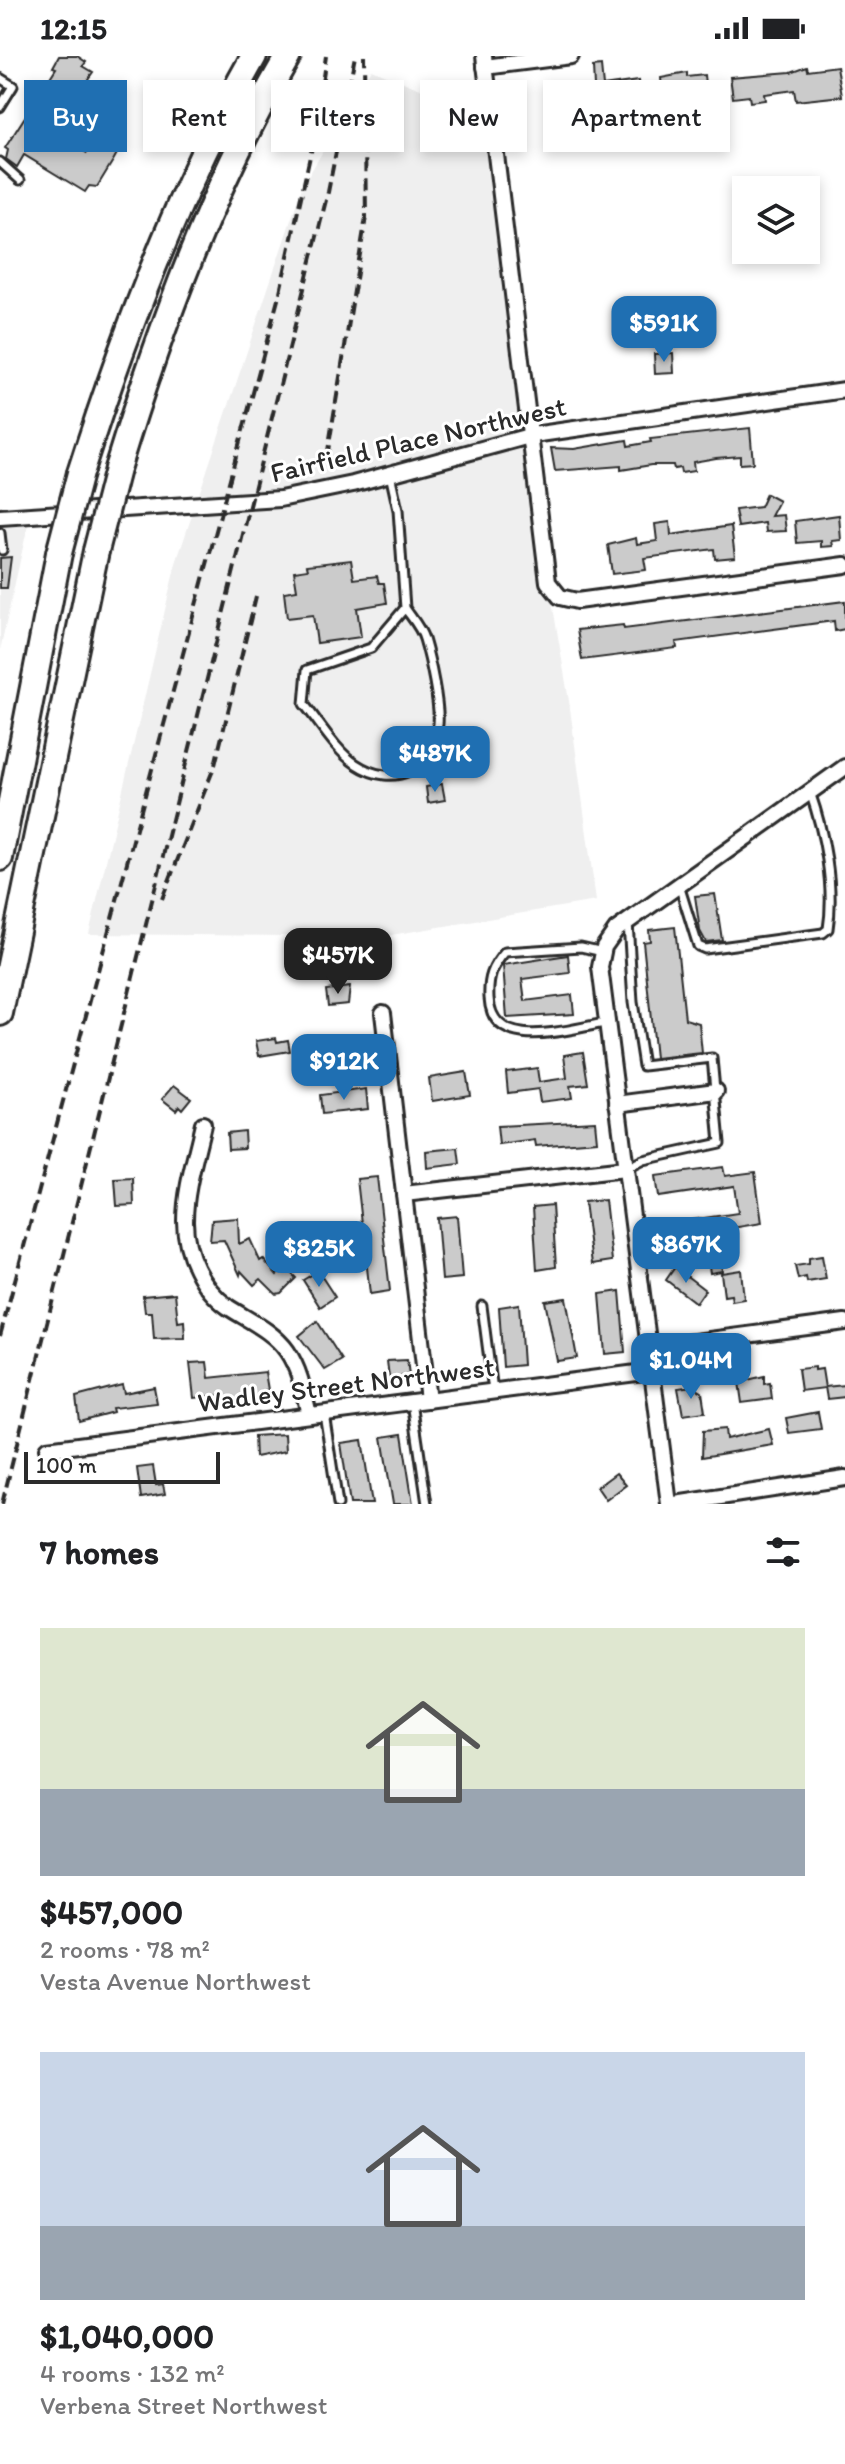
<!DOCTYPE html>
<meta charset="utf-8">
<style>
body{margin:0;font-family:Itim,sans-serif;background:#f2f2f2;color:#202124;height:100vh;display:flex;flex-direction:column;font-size:30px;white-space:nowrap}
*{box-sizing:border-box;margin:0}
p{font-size:26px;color:#757577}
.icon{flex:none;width:44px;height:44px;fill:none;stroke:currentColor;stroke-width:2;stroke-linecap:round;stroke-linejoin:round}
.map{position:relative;height:1448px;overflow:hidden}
.panel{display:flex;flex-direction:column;background:#fff;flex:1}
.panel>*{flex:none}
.hud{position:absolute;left:24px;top:24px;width:798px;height:72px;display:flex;gap:16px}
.tools{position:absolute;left:732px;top:120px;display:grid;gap:16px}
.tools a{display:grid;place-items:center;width:88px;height:88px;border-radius:0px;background:#fff;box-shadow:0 4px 12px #0003;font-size:40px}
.scale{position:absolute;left:24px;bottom:20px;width:196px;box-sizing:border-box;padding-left:8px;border:4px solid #2b2b2b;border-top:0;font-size:22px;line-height:28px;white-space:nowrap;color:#2b2b2b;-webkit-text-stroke:6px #fff;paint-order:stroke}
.price{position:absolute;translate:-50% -68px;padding:0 18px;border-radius:16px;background:#1f6fb2;color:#fff;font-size:26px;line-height:52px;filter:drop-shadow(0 2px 4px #0008)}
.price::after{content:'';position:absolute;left:50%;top:48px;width:24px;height:18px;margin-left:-12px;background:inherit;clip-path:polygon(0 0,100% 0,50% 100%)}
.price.on{background:#222;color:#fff}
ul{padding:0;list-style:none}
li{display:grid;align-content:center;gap:16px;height:424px;padding:0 40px}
li span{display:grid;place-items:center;height:248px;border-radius:0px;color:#555}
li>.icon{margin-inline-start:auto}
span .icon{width:144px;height:144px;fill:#fffc;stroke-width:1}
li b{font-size:34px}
h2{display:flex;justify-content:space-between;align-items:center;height:96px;padding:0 40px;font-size:34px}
.tag{padding:0 28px;border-radius:0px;background:#fff;box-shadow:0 4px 12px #0003;font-size:28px;line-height:72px}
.tag.on{background:#1f6fb2;color:#fff}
.status{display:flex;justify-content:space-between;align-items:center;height:56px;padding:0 40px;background:#fff;direction:ltr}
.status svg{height:22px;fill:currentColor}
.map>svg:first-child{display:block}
.built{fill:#efefef}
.building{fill:#cbcbcb;stroke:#2b2b2b;stroke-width:2}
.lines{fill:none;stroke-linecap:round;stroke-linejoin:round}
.lane-casing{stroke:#2b2b2b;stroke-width:13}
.street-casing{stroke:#2b2b2b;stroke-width:20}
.highway-casing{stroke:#2b2b2b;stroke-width:30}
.lane{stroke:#fff;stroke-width:7}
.street{stroke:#fff;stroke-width:14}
.highway{stroke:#fff;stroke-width:24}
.rail{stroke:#2b2b2b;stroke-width:4;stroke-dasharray:12 6;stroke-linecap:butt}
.highway-bridge-casing{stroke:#2b2b2b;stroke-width:30;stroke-linecap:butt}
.highway-bridge{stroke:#fff;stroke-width:24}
.labels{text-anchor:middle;stroke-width:6;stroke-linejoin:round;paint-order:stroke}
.street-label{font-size:28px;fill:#2b2b2b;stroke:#fff}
</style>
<div class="status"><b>12:15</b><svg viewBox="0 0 49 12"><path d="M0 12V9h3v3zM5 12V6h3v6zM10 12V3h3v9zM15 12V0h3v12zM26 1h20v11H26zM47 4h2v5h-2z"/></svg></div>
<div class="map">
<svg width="845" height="1448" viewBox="0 0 845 1448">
<rect width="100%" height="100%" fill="#fff"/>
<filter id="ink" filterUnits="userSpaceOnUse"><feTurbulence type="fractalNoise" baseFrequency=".0125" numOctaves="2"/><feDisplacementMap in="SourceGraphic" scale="16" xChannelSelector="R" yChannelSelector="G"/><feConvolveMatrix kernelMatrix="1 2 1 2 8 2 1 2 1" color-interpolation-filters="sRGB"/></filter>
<g filter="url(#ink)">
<g class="built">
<polygon points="371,13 482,58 523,375 569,645 596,845 379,881 89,878 176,507 302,131"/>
<polygon points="28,469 0,594 0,472"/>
</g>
<g class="building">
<polygon points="59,0 77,0 86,6 83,10 93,16 88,23 93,30 82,48 67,39 46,71 87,97 111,58 127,68 123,75 126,81 114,103 97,131 89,130 85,136 24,99 17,111 6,103 8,94 5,92 56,12 53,11"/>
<polygon points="601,10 603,30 638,25 643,62 627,64 625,51 588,56 586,32 594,31 593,11"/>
<polygon points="807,10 808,14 837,10 842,40 796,45 794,34 764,38 765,44 750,46 749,40 733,42 730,21 791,16"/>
<polygon points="687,17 687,21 704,19 706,37 663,42 661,22"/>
<polygon points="673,297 674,317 655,318 654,298"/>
<polygon points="750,372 753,407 740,408 740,400 716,402 693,406 694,415 681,417 680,412 674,413 673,409 651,409 621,414 621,410 555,415 551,392 574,393 627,384 628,390 651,386 650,383"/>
<polygon points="766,438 779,445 771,460 784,459 786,475 766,476 765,467 738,471 735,454 760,451"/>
<polygon points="839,459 841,484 832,485 833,490 821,491 821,485 797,487 795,465"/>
<polygon points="670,466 671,479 731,470 735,501 715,503 714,493 644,502 646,514 612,518 608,489 636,482 637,488 657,485 655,468"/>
<polygon points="11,501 7,532 0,532 0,502"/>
<polygon points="351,504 354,523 377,520 379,527 384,527 387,547 357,552 361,581 317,587 313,559 287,562 284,536 297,534 294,515 308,513 307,509"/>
<polygon points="845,545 845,573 835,575 834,565 676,586 677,592 582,604 577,574 623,569 624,573"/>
<polygon points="442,728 445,744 428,747 426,731"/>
<polygon points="715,838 722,884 706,886 700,875 695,840"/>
<polygon points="675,871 685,963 699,967 702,997 655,1002 643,886 650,885 649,874"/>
<polygon points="568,899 570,917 522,923 525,945 572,939 574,958 507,962 503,909"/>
<polygon points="350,931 348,948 328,950 326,934"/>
<polygon points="276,982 277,986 288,984 290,995 259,1000 256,985"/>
<polygon points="583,996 588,1028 570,1030 572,1042 540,1046 538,1033 508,1037 506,1016 537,1012 539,1026 567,1022 564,999"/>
<polygon points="466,1016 470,1039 432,1045 429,1022"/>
<polygon points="174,1029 191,1042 182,1053 179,1050 176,1054 162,1043"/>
<polygon points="366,1033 368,1053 322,1058 320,1039"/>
<polygon points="595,1065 597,1085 536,1090 535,1084 499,1089 497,1070"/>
<polygon points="244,1075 245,1092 228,1093 227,1077"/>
<polygon points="458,1092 460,1108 427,1112 426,1095"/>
<polygon points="723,1111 725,1120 755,1116 762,1167 732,1172 733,1178 718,1181 722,1215 710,1217 705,1183 666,1189 663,1168 738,1157 734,1130 658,1141 655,1120"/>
<polygon points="377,1121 390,1235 370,1238 357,1123"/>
<polygon points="133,1122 134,1149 117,1150 115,1123"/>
<polygon points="605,1144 612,1205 592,1208 584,1146"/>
<polygon points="552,1149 556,1211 537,1214 533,1151"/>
<polygon points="457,1160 462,1222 442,1224 437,1162"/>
<polygon points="238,1162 239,1188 250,1183 260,1205 263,1203 277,1219 285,1211 296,1222 281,1237 276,1238 261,1223 254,1229 241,1215 240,1219 224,1184 210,1185 212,1164"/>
<polygon points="822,1200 826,1223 807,1226 806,1221 798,1223 795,1210 809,1208 809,1202"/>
<polygon points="675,1211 705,1234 696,1247 666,1224"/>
<polygon points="741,1214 744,1243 732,1245 731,1239 724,1240 721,1217"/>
<polygon points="318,1215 335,1241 320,1251 303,1224"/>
<polygon points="620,1235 625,1296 605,1298 600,1238"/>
<polygon points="175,1237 178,1266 184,1265 185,1282 154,1283 152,1256 145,1256 143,1240"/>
<polygon points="566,1242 577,1302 557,1305 545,1245"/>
<polygon points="519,1248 523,1309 503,1311 499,1251"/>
<polygon points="317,1265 342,1304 325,1314 299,1280"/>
<polygon points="407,1304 409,1319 402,1320 403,1328 390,1329 387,1305"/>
<polygon points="207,1306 209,1322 265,1316 268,1334 262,1335 263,1340 253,1342 222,1344 221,1339 194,1342 190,1307"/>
<polygon points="815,1311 815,1314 822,1313 825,1332 801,1335 798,1313"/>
<polygon points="764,1320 764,1328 770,1327 772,1343 742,1347 739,1326"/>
<polygon points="122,1329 124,1337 154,1331 157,1347 112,1352 113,1356 79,1365 76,1341"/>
<polygon points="845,1329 845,1341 827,1343 825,1331"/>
<polygon points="692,1330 702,1336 705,1356 683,1359 678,1332"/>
<polygon points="818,1356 821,1373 789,1377 786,1362"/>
<polygon points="725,1373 726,1383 769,1373 773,1389 702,1401 703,1375"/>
<polygon points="285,1378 286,1395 255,1401 254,1380"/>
<polygon points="402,1378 413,1448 393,1448 382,1381"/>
<polygon points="362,1384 372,1448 350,1448 341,1387"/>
<polygon points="153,1410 156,1429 163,1428 165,1438 141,1442 137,1412"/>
<polygon points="616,1417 626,1429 606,1444 597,1431"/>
</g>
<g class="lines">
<g class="lane-casing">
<g id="lane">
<polyline points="0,22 13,30 0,51"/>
<polyline points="0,106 20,124"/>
<path d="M 390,418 L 398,454 L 405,552 L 371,592 L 307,614 L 304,648 C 319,666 336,695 356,708 C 395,734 433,713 438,668 C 440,649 430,603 424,583 C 421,572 411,561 405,552"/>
<polyline points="0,477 2,494"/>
<path d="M 679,829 L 698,890 L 705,893 L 823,877 L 828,873 C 835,830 824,776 810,736"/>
<path d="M 603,896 L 581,891 L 505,896 C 492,911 488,922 489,942 C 492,999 570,972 606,967"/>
<polyline points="625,1113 643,1104 720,1087 712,1002 643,1010 633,946 628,866"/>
<polyline points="482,1250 493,1335"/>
<polyline points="412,1346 427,1448"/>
<polyline points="324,1357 338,1448"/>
</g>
</g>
<g class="street-casing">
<g id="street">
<polyline points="484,0 548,526 560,541 577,545 845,509"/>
<polyline points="485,11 571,0"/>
<polyline points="0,461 280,443 353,428 533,379 845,334"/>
<polyline points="383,957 428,1344"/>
<polyline points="617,1048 716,1035"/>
<path d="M 203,1068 C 196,1100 185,1133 185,1165 C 185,1196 202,1233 228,1251 C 248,1264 273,1275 287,1295 C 300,1314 304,1337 309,1359"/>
<polyline points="404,1138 625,1113"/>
<polyline points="649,1292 845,1266"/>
<polyline points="47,1393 652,1315"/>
<polyline points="669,1448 600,911 604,891 616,874 845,711"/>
<polyline points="675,1448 845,1422"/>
</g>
</g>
<g class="highway-casing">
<g id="highway">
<path d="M 117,413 C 161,269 212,131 288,0"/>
<path d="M 80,417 C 125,275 180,130 254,0"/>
<polyline points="0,802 59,497"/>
<polyline points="0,957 96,495"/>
</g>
</g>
<use href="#lane" class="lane"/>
<use href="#street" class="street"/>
<use href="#highway" class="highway"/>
<g class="rail">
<polyline points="327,401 366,161 364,0"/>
<polyline points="162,843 215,709 257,536"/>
<polyline points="0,1280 280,236 314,82 326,0"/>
<polyline points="2,1448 328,136 355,0"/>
</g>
<g class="highway-bridge-casing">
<g id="highway-bridge">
<polyline points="96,495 117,413"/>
<polyline points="59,497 80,417"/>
</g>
</g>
<use href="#highway-bridge" class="highway-bridge"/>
</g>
</g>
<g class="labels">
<g class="street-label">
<text transform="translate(418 383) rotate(-13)" y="10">Fairfield Place Northwest</text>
<text transform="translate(346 1328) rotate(-7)" y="10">Wadley Street Northwest</text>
</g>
</g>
</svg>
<div class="tools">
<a><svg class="icon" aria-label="layers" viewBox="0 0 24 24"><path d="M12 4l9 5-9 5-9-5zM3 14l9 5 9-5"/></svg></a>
</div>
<div class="scale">100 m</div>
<b class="price" style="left:664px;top:308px">$591K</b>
<b class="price" style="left:435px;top:738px">$487K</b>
<b class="price on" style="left:338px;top:940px">$457K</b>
<b class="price" style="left:344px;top:1046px">$912K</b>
<b class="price" style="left:686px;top:1229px">$867K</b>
<b class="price" style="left:319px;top:1233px">$825K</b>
<b class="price" style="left:691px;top:1345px">$1.04M</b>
<div class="hud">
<a class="tag on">Buy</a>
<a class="tag">Rent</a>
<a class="tag">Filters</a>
<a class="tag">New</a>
<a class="tag">Apartment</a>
</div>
</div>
<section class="panel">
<h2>7 homes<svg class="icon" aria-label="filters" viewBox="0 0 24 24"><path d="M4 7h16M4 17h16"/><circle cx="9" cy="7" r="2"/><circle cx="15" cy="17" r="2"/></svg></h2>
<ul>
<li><span style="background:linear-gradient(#dfe7d0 65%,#9aa5b1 0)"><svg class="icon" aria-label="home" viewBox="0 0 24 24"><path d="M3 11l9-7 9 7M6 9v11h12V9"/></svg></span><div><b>$457,000</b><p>2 rooms · 78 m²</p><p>Vesta Avenue Northwest</p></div></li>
<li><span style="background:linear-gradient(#c9d6e8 70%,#9aa5b1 0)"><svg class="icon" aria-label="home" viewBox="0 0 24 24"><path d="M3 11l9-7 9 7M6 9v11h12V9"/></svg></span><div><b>$1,040,000</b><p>4 rooms · 132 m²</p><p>Verbena Street Northwest</p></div></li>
</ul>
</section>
